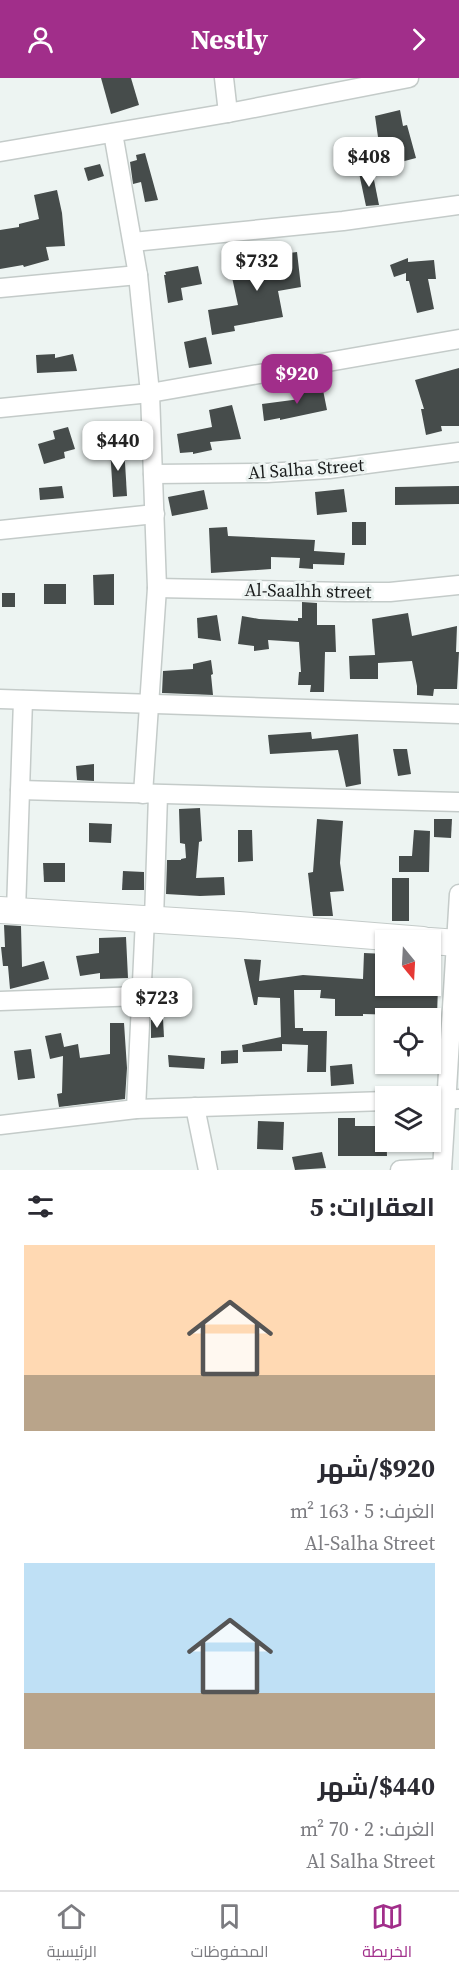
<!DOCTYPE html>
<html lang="ar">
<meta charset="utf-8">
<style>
body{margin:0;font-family:"Source Serif 4",Cairo,serif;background:#f2f2f3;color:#2b2b33;direction:rtl;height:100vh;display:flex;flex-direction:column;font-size:22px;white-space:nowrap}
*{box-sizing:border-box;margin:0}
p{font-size:20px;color:#7c7c81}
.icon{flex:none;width:33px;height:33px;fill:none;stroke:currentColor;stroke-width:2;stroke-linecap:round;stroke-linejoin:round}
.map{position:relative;height:1092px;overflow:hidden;direction:ltr}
.details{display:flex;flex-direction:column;background:#fff;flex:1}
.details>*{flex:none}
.needle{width:39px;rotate:162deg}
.fabs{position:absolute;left:375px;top:852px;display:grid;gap:12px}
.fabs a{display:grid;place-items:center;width:66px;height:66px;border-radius:0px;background:#fff;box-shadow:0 2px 4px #0004;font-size:30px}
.price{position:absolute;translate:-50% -51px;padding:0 14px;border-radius:12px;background:#fff;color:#222;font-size:20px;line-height:39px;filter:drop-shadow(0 2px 3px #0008)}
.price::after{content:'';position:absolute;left:50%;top:36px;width:18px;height:14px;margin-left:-9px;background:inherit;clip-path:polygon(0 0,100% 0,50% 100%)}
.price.on{background:#a12e8a;color:#fff}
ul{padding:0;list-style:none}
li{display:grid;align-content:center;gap:12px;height:318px;padding:0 24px}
li span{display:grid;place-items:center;height:186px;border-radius:0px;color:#555}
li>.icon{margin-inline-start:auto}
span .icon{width:108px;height:108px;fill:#fffc;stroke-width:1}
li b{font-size:26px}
h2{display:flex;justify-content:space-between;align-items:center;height:72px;padding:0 24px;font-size:26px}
header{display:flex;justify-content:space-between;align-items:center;height:78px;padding:0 24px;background:#a12e8a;color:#fff;font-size:27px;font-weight:700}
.tabs{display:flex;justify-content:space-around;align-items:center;height:84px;border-top:2px solid #e1e1e2;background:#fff;font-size:16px;color:#7c7c81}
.tabs a{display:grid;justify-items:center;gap:3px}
.tabs .on{color:#a12e8a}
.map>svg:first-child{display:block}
.building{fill:#464c4b}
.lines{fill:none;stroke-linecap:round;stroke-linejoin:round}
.street-casing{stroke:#c4cbc9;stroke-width:21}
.secondary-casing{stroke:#c4cbc9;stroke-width:28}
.street{stroke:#fff;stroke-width:18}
.secondary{stroke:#fff;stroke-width:26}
.labels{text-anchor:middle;stroke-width:6;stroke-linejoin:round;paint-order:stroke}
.street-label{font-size:18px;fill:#191b1b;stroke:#edf4f2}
</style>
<header><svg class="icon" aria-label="forward" viewBox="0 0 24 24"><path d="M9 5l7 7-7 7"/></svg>Nestly<svg class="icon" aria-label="person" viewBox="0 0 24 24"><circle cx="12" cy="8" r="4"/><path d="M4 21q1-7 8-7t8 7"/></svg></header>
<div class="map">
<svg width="459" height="1092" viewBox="0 0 459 1092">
<rect width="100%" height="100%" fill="#edf4f2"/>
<g class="building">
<polygon points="101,0 131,0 139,27 111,36"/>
<polygon points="400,32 403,48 407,47 416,80 386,88 379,66 375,38"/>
<polygon points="145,75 158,122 145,124 141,104 133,106 130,84 137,82 136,77"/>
<polygon points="100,86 104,98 88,103 84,90"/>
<polygon points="372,92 379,127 366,128 359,95"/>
<polygon points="57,112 62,135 65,168 46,169 49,182 24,189 23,187 0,191 0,152 19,149 19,146 39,141 34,117"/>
<polygon points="297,174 301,209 278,213 283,239 234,248 235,253 212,257 208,232 238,227 230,190 275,179 274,177"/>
<polygon points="408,180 408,184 434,182 436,201 428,201 434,231 417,235 409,203 406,203 406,195 394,199 390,187"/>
<polygon points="198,188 202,206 181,210 183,222 168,225 164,197 166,197 165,194"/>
<polygon points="206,259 212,286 189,290 184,264"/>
<polygon points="55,276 55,280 73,276 77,293 37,295 36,277"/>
<polygon points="459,290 459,348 441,348 442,353 426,357 421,331 424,331 415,302"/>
<polygon points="322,307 327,332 280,342 280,340 264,343 262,326 300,321 298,312"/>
<polygon points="232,327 241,361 210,364 212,372 193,376 193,374 180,375 177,356 212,349 209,332"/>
<polygon points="68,349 75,371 64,374 65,380 44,386 38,366 55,361 53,353"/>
<polygon points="124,368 127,418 113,419 110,369"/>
<polygon points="62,408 64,420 40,422 39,410"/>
<polygon points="459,408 459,426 395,427 395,409"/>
<polygon points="344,411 347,434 317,437 315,414"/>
<polygon points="204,412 208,431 172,438 168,419"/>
<rect x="352" y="444" width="14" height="23"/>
<polygon points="227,449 228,458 315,462 314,473 345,475 344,487 313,486 313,491 299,490 300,480 271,479 271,491 211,495 209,450"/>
<polygon points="114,496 114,527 94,527 93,497"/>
<rect x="44" y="506" width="22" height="20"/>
<rect x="2" y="515" width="13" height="14"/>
<polygon points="302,524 317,525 317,547 335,547 336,574 325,574 324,614 310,614 311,607 298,607 299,594 301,594 299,564 268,562 269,571 254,573 254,568 238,566 242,538 259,541 298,543 298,540 302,540"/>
<polygon points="408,535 412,558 457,548 456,574 459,574 457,611 434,611 433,618 417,617 417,608 412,583 378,585 378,601 350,601 349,578 375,577 372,541"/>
<polygon points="217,537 221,563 198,560 197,540"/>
<polygon points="211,582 213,596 211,597 213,617 162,615 163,593 193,591 193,586"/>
<polygon points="311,654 312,661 358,656 361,706 346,709 338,672 270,676 268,657"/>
<polygon points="393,671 407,671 411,696 398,698"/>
<polygon points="94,686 94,703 77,702 76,688"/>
<polygon points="200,730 202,763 199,764 196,800 224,799 225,817 200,818 166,816 167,782 181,782 181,781 186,780 185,766 180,765 179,731"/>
<polygon points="317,741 343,743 340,785 344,813 330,814 333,838 313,838 308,795 313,794"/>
<polygon points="434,741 452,741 451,760 434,759"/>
<polygon points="89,745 112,746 111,765 89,764"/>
<polygon points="238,752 252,752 253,783 238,784"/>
<polygon points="414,752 430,753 429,794 399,794 399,778 412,778"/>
<polygon points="43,785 65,785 65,804 44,804"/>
<polygon points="123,793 144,794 144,812 122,812"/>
<rect x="392" y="800" width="17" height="43"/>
<polygon points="4,847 21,848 22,889 44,883 49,901 10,911 8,888 3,888 1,869 5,869"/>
<polygon points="126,859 128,900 100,901 100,895 80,898 76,878 99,875 99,860"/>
<polygon points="364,875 386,876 386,908 438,908 437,938 363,936 363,938 335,938 335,921 320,920 321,912 294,912 295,950 303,950 303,953 327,953 326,994 307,994 308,967 282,966 282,973 243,974 242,967 281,959 280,920 258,919 257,927 254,927 244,881 261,882 259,903 303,897 363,901"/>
<polygon points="163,941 164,959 151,960 151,942"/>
<polygon points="110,945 124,945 127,990 125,1021 59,1029 57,1016 62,1015 63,978 50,981 45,958 61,955 64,969 78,966 80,980 110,976"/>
<polygon points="31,971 35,1000 18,1002 14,973"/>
<polygon points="238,972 238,985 221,986 221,973"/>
<polygon points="168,977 205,980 204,991 169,989"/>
<polygon points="352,986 354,1006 331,1008 330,988"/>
<polygon points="338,1040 355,1040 355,1048 386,1048 387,1078 338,1078"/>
<polygon points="258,1043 284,1044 283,1072 257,1071"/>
<polygon points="322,1074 326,1090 295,1092 292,1079"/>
</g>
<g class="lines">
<g class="street-casing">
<g id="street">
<polyline points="224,0 228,35"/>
<polyline points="113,55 138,197 150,315 157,510 143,716"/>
<polyline points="0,74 228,35 409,0"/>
<polyline points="133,164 343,143 459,127"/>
<polyline points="0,210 138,197"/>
<polyline points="0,330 150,315 459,261"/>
<polyline points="153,396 267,395 329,391 459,374"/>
<polyline points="0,452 155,436"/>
<polyline points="157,510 346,514 390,514 459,507"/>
<polyline points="0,621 459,636"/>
<polyline points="20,712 459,724"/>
<polyline points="16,833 23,622"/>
<polyline points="154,841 158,717"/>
<polyline points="0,923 141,918"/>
<polyline points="430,1022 459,1021"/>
<polyline points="195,1029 208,1092"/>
<polyline points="136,1031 145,841"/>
<polyline points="0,1047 136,1031 386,1023"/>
<polyline points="400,1092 442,1090"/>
<polyline points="442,1092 459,816"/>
</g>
</g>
<g class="secondary-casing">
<g id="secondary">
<polyline points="0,832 239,847 423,862"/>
<polyline points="430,863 459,865"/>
</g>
</g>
<use href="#street" class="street"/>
<use href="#secondary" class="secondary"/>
</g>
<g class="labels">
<g class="street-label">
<text transform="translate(306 391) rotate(-4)" y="6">Al Salha Street</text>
<text transform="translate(308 513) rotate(1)" y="6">Al-Saalhh street</text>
</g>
</g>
</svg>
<div class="fabs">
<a><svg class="needle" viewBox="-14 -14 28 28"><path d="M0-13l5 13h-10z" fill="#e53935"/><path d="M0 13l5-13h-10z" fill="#7c7c81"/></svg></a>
<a><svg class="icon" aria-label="locate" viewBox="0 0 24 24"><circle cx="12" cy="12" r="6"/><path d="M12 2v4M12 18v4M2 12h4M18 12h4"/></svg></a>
<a><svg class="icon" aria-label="layers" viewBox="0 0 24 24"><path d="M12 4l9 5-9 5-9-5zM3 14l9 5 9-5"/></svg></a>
</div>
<b class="price" style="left:369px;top:110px">$408</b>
<b class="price" style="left:257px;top:214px">$732</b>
<b class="price on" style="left:297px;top:327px">$920</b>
<b class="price" style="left:118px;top:394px">$440</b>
<b class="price" style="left:157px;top:951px">$723</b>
</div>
<section class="details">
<h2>العقارات: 5<svg class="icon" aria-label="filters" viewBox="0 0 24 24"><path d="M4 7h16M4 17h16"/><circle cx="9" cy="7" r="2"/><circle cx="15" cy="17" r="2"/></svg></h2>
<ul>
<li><span style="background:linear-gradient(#ffd9b3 70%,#b9a48a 0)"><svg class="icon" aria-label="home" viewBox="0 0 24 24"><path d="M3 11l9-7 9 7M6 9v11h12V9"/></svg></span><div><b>$920/شهر</b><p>الغرف: 5 · 163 m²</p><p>Al-Salha Street</p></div></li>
<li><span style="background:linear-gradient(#bfe0f5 70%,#b9a48a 0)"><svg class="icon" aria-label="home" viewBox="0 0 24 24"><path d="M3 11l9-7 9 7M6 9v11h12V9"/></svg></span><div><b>$440/شهر</b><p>الغرف: 2 · 70 m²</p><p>Al Salha Street</p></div></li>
</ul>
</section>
<nav class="tabs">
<a class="on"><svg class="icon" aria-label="map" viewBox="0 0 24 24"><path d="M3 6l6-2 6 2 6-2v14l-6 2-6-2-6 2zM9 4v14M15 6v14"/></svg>الخريطة</a>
<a><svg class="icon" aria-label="saved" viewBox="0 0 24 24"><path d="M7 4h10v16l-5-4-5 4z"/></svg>المحفوظات</a>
<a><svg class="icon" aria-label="home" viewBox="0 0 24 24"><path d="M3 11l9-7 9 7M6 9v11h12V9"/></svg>الرئيسية</a>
</nav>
